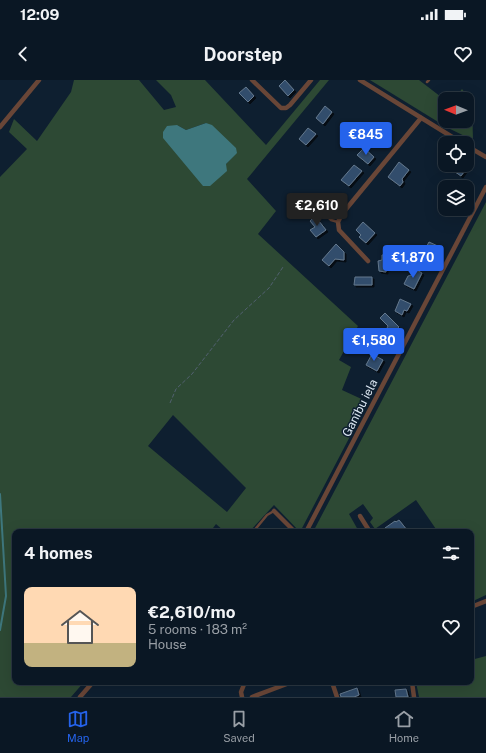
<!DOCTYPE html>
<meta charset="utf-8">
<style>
body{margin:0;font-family:"Public Sans",sans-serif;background:#182431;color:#f1f3f6;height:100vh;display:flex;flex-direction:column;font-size:15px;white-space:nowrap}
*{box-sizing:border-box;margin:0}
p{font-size:13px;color:#999fa6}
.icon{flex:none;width:22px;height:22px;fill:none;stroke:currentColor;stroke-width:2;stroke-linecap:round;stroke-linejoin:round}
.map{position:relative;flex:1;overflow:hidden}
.drawer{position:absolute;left:12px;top:449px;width:462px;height:156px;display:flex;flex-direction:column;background:#0a1724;border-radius:8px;box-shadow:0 4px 16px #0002,0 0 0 1px #2a3641}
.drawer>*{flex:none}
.needle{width:26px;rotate:271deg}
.fabs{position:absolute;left:438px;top:12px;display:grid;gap:8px}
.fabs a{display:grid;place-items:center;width:36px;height:36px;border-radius:8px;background:#0a1724;box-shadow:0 4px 16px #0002,0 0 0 1px #2a3641;font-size:20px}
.price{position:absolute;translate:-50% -34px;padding:0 9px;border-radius:4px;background:#2563eb;color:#fff;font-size:13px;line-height:26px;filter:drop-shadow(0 1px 2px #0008)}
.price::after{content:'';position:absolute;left:50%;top:24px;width:12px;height:9px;margin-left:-6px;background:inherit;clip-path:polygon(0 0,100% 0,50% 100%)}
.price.on{background:#222;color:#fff}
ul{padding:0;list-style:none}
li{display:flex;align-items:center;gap:12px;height:100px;padding:0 12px}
li span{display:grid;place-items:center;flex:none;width:112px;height:80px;border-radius:8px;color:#555}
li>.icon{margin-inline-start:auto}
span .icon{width:48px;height:48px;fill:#fffc;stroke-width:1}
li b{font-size:17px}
h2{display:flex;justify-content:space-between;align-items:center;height:48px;padding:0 12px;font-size:17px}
.status{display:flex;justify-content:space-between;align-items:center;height:28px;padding:0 20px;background:#0a1724;direction:ltr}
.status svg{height:11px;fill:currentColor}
header{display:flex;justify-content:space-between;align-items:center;height:52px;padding:0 12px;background:#0a1724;font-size:18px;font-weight:700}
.tab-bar{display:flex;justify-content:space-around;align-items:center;height:56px;border-top:1px solid #2a3641;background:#0a1724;font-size:11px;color:#999fa6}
.tab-bar a{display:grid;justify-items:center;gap:2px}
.tab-bar .on{color:#2563eb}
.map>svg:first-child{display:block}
.green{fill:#2d4934;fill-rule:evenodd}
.water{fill:#3e777d}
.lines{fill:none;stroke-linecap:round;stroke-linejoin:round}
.stream{stroke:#3e777d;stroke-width:2}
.building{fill:#324e6c;stroke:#64788d;filter:url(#shadow)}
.path{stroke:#526170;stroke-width:1;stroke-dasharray:4 2;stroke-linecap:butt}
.service{stroke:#694637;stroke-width:2.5}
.minor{stroke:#694637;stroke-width:4.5}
.labels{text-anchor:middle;stroke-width:3;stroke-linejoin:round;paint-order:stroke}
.street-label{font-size:12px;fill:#dce7f2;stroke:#0e1f30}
</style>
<div class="status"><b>12:09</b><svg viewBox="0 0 49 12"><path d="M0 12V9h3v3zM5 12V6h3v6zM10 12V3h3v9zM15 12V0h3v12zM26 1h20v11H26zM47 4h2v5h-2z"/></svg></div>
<header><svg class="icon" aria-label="back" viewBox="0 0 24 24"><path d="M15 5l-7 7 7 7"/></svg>Doorstep<svg class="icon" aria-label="heart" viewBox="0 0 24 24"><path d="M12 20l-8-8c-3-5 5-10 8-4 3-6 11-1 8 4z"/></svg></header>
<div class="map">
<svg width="486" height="617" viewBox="0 0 486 617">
<defs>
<filter id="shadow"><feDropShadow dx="2" dy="2" stdDeviation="0" flood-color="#0009"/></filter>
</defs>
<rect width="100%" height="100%" fill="#0e1f30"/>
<g class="green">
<path d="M 74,0 L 139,0 L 164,30 L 176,27 L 171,15 L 156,0 L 205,0 L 266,65 L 320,0 L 329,0 L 247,99 L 276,131 L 258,154 L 358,246 L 339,280 L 351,287 L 342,310 L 368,322 L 300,452 L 274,425 L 249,452 L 225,452 L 216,444 L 210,452 L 15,452 L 15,602 L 84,602 L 71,617 L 0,617 L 0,97 L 27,69 L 9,52 L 14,39 L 37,61 L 71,12 ZM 206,43 L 236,73 L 226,84 L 177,45 L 186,50 ZM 173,335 L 246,408 L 227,432 L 148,366 Z"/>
<polygon points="370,0 419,0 445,20 445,41 467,41 467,19 454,19 462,9 472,22 473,60 448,48"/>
<polygon points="486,122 486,515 471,522 471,452 438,452 416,420 375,449 370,442 373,438 363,424 349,434 358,450 362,448 365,452 313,452"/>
<polygon points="486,576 486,617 419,617 416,602 471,602 471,580"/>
</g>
<polygon class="water" points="206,43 212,45 236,68 237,73 226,84 227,91 210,106 203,106 163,58 163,52 167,46 177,45 186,50"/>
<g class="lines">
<polyline class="stream" points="0,414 6,516 0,550"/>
</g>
<g class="building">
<polygon points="285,0 294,10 288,16 279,6"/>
<polygon points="246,7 254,16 248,22 239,13"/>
<polygon points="325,26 332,32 323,44 316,38"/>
<polygon points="308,48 316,54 306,65 299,59"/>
<polygon points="364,68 374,77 368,84 357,75"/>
<polygon points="399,82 409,90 402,99 403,102 400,106 388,97"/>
<polygon points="354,85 362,91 349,106 341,100"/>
<polygon points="453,85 469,85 461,96 451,89"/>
<polygon points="305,119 308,132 298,134 295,121"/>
<polygon points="315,136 326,150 316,157 310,150 315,147 310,141"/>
<polygon points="363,142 375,153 366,163 359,157 361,155 356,150"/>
<polygon points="429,162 440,167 435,176 424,171"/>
<polygon points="336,164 344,172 344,180 335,179 329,186 322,180"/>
<polygon points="392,174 393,188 386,189 386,192 379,191 378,181 382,180 382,175"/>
<polygon points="415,189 422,193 414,209 404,204 408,196 412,195"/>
<polygon points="355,197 372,197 372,205 354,205"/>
<polygon points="400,219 411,224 407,231 404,230 402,235 395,231"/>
<polygon points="385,233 399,247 392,254 388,262 382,259 388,246 380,238"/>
<polygon points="372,274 383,280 377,291 366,285"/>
<polygon points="399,440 407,450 404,452 388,452 385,448 395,441 396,442"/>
<polygon points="357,608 359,615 354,617 341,617 340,614"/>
<polygon points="406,609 408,617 396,617 395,610"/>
</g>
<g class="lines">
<polyline class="path" points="170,323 176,309 192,294 234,240 269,208 283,187"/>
<g class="service">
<polyline points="427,2 429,0"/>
<polyline points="321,130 331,140 338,142"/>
<polyline points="253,452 267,435 274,431"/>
</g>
<g class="minor">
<polyline points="252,0 281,28 286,28 290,25 311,0"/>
<polyline points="360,0 462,63"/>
<polyline points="0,47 39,0"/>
<polyline points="467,66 486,77"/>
<polyline points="368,181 339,150 338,142 342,134 421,38"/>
<polyline points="274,431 295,452"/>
<polyline points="360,436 370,452"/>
<polyline points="306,452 486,107"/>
<polyline points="471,527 486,521"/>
<polyline points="332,602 337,617"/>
<polyline points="412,602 414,617"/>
<polyline points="80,617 93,602"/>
<polyline points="242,617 241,612 245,602"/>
<polyline points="252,617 292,602"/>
</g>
</g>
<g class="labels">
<g class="street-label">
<text transform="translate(360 328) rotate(-63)" y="4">Ganību iela</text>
</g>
</g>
</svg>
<div class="fabs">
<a><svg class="needle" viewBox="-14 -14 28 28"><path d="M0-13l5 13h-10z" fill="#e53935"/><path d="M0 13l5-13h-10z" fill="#999fa6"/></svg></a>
<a><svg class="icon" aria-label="locate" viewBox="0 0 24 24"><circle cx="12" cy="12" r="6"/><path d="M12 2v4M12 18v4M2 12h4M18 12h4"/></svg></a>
<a><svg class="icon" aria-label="layers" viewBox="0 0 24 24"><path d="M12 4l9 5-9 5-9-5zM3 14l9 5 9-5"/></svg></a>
</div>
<b class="price" style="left:366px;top:76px">€845</b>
<b class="price on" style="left:317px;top:147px">€2,610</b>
<b class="price" style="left:413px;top:199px">€1,870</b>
<b class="price" style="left:374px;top:282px">€1,580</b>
<section class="drawer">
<h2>4 homes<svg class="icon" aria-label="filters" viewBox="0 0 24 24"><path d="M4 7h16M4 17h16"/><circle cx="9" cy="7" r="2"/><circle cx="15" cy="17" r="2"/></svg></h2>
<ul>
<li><span style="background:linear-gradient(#ffd9b3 70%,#c2b280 0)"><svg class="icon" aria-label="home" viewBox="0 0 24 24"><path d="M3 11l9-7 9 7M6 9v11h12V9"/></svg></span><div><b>€2,610/mo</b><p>5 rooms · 183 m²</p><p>House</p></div><svg class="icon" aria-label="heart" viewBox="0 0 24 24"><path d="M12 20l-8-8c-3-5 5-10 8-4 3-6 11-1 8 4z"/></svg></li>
</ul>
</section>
</div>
<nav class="tab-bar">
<a class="on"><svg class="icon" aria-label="map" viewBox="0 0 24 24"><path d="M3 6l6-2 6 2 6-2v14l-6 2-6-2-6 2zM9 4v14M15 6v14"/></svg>Map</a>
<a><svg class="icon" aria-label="saved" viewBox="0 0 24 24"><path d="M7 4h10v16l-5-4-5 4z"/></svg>Saved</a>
<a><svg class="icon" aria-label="home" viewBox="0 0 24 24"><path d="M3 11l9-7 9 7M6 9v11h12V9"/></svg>Home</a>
</nav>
